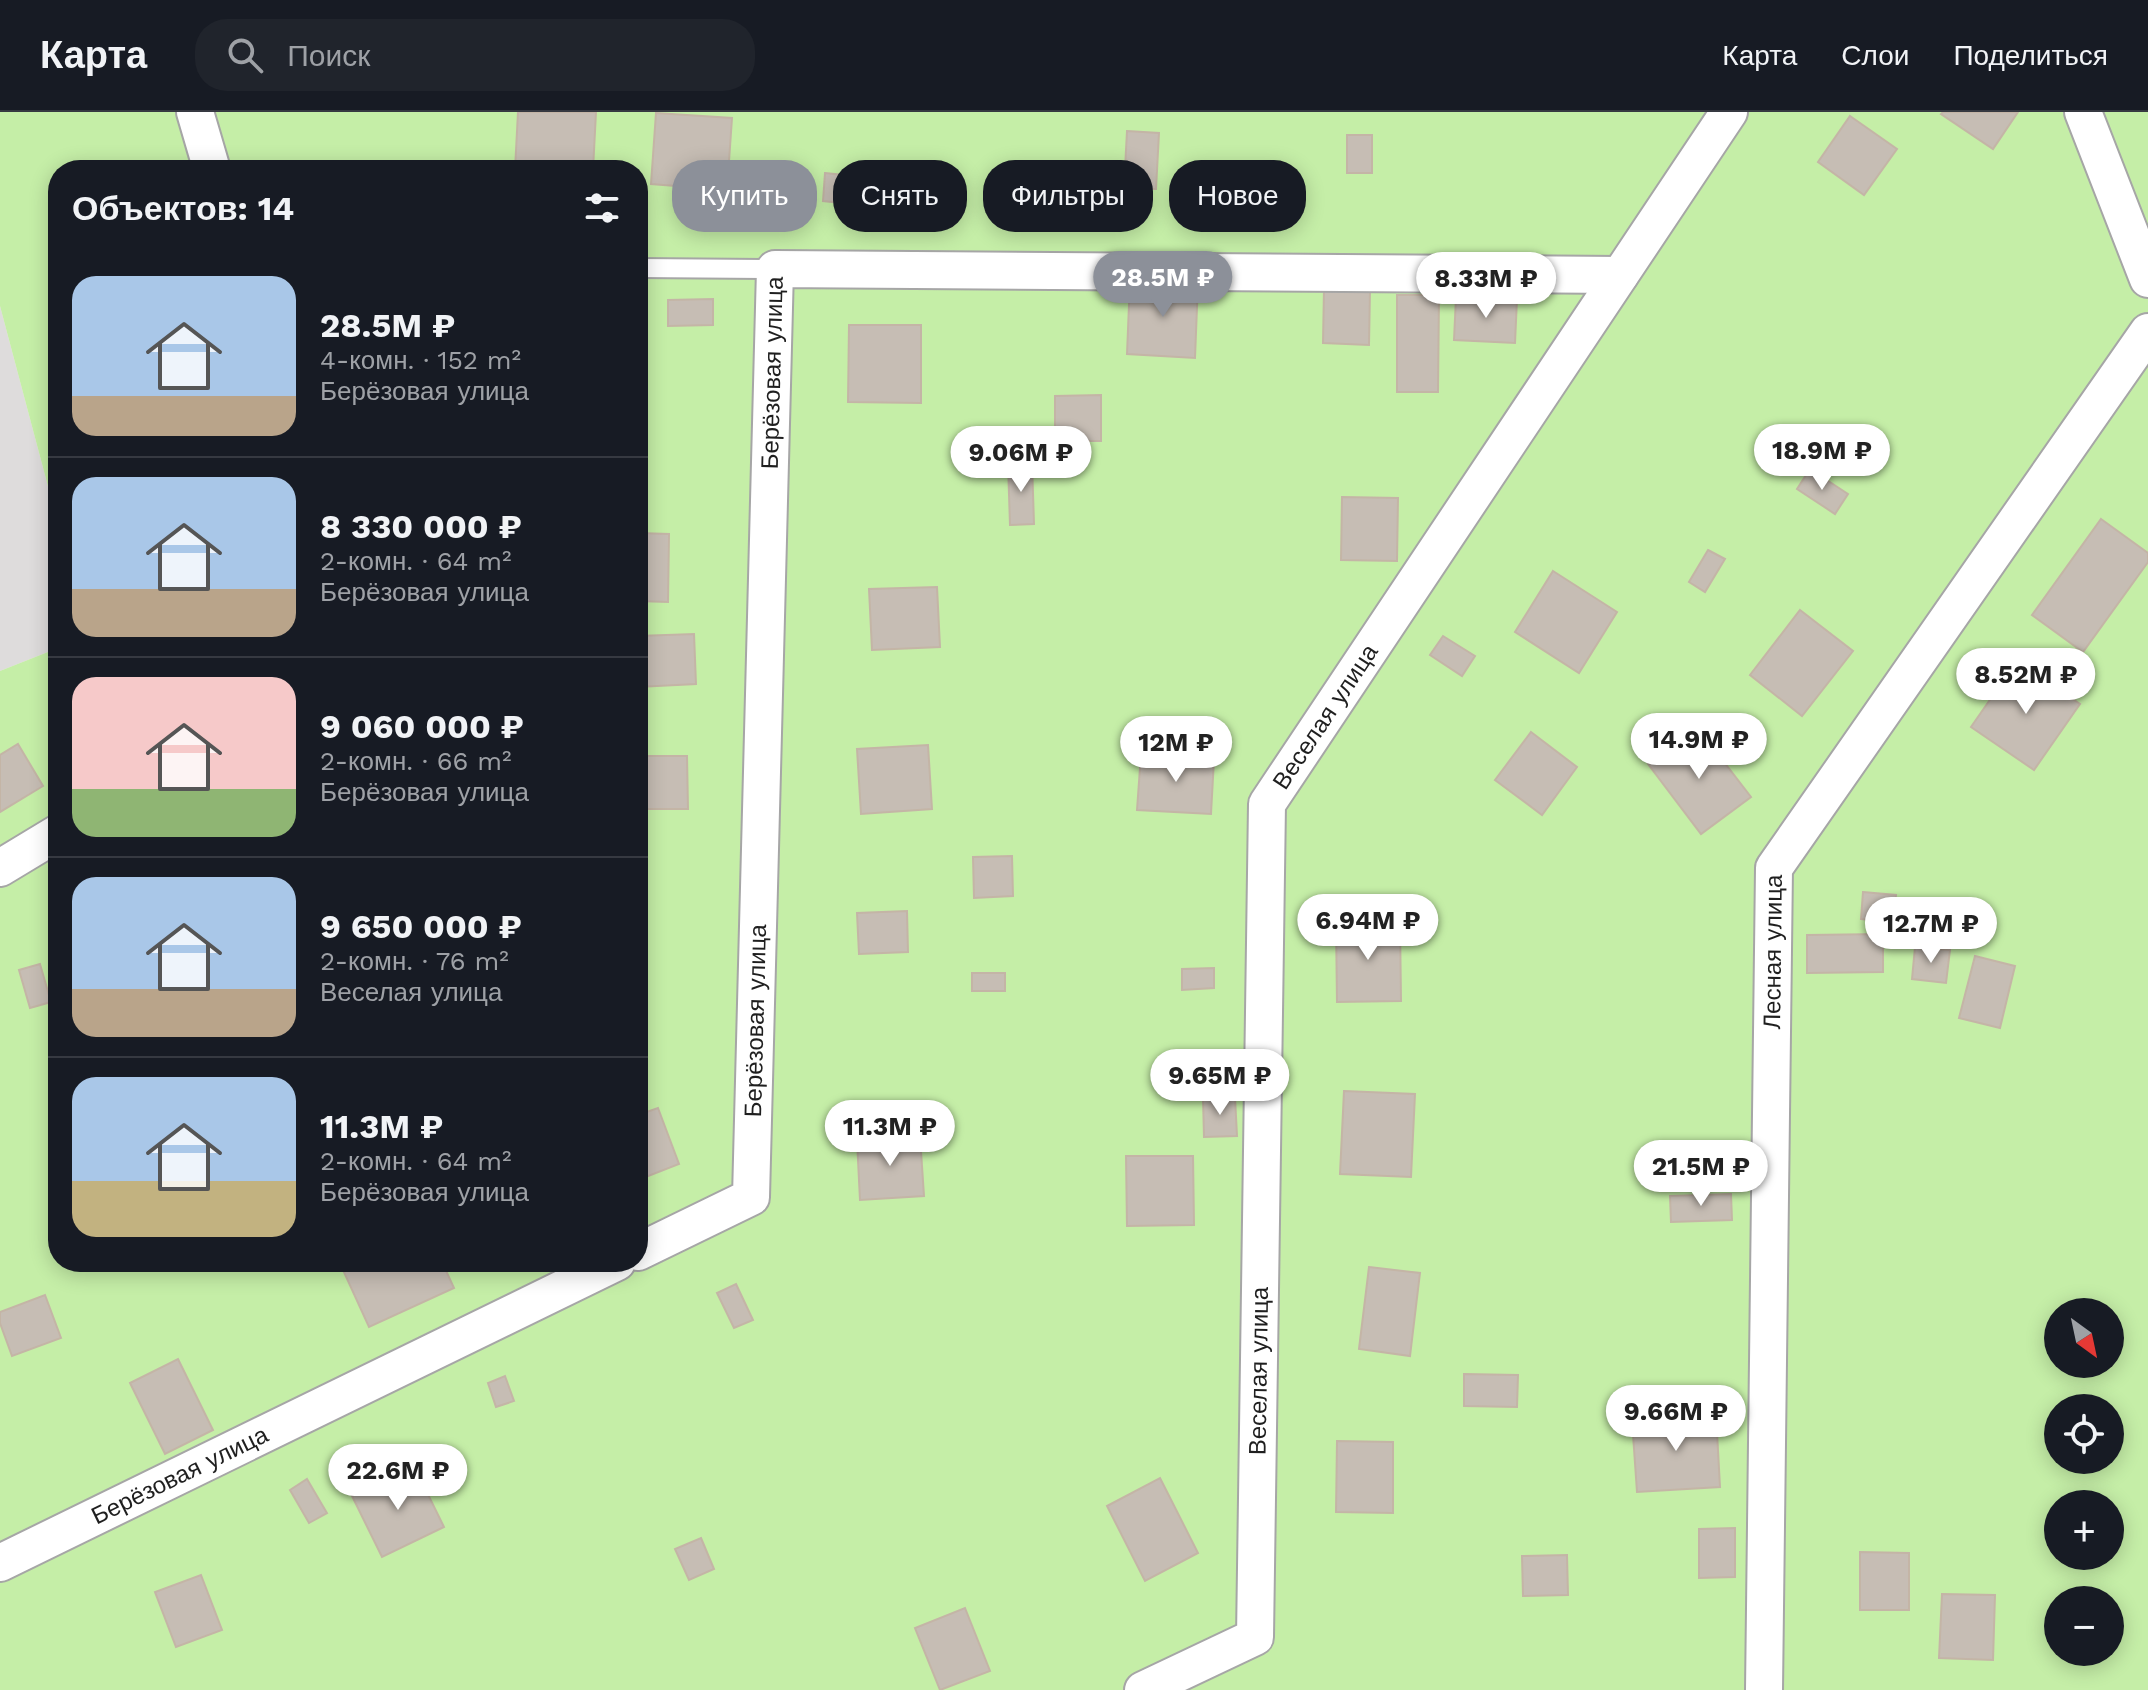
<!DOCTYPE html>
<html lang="ru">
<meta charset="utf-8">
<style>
body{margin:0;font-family:"Work Sans",sans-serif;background:#20242c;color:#f1f3f6;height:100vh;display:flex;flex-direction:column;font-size:30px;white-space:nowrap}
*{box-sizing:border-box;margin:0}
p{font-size:26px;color:#9ea1a6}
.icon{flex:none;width:44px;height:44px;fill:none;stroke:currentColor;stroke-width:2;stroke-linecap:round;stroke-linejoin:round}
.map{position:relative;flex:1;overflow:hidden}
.panel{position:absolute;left:48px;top:48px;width:600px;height:1112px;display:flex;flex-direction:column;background:#171b24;border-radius:32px;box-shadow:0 4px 20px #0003}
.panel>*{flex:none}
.banner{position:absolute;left:672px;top:48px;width:760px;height:72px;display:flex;gap:16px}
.needle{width:52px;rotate:147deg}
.fabs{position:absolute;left:2044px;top:1186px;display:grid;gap:16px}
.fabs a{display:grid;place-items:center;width:80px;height:80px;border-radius:50%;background:#171b24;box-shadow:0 4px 20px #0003;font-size:40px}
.price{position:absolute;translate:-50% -68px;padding:0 18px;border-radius:28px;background:#fff;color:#222;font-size:26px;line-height:52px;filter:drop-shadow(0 2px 4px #0008)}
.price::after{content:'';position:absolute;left:50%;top:48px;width:24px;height:18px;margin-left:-12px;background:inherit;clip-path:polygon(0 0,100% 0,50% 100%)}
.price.active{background:#8c9099;color:#fff}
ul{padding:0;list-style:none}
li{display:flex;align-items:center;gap:24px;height:200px;padding:0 24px}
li+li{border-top:2px solid #363941}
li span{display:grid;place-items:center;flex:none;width:224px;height:160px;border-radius:24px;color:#555}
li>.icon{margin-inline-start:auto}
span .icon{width:96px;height:96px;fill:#fffc;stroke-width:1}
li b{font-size:34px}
h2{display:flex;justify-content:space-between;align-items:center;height:96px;padding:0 24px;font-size:34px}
.tag{padding:0 28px;border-radius:32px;background:#171b24;box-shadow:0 4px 20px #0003;font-size:28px;line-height:72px}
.tag.active{background:#8c9099;color:#fff}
header{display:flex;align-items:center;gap:48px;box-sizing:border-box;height:112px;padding:0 40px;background:#171b24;border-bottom:2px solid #363941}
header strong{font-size:38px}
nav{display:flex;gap:44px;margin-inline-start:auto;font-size:28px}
.search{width:560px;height:72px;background:#20242c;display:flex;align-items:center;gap:20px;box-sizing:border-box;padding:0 28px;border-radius:32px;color:#9ea1a6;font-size:30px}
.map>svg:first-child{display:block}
.residential{fill:#dedcdc}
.grass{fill:#c5eea7;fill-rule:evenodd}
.building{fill:#c6bdb4;stroke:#c4b5a6;stroke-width:2}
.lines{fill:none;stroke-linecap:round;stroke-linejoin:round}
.lane-casing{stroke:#a6a6a6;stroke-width:22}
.street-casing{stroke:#a6a6a6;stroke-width:40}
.lane{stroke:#fff;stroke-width:18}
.street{stroke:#fff;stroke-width:36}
.labels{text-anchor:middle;stroke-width:8;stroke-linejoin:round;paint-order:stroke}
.street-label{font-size:24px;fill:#1f1f1f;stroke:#fff}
</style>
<header>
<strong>Карта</strong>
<div class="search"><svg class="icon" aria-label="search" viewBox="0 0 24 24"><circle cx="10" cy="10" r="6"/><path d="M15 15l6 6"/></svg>Поиск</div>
<nav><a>Карта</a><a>Слои</a><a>Поделиться</a></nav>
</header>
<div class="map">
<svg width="2148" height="1578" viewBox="0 0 2148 1578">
<rect width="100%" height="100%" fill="#f1eee5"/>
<polygon class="residential" points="0,194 58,412 58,536 0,559"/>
<path class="grass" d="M 0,0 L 2148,0 L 2148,1578 L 0,1578 L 0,559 L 58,536 L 58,1150 L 638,1150 L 638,58 L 58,58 L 58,412 L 0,194 ZM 2058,1200 L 2110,1200 L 2110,1252 L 2058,1252 ZM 2058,1296 L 2110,1296 L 2110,1348 L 2058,1348 ZM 2058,1392 L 2110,1392 L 2110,1444 L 2058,1444 ZM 2058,1488 L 2110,1488 L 2110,1540 L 2058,1540 Z"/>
<g class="building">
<polygon points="518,0 596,0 593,58 515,58"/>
<polygon points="1943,0 2018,0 1993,37 1941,2"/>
<polygon points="656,1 732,6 727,78 651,72"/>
<polygon points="1850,4 1897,37 1864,83 1818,50"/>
<polygon points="1127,19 1159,21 1156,77 1124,76"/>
<rect x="1347" y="23" width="25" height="38"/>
<polygon points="825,61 863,65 860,93 823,89"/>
<polygon points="1130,168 1198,170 1195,246 1127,242"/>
<polygon points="1324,177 1370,178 1369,233 1323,231"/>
<polygon points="1397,183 1439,183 1438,280 1397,280"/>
<polygon points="1456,185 1517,187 1515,231 1454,228"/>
<polygon points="713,187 713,213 668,214 668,188"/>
<polygon points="849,213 921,213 921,291 848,290"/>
<polygon points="1101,283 1101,329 1055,329 1055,284"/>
<polygon points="1032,350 1034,412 1010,413 1008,351"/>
<polygon points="1810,357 1848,382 1835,402 1797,377"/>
<polygon points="1342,385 1398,386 1397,449 1341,448"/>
<polygon points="2101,407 2148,441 2148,450 2083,540 2032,503"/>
<polygon points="638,421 669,422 668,490 638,489"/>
<polygon points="1708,438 1725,447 1705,480 1689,470"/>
<polygon points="1553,459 1617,500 1579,561 1515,520"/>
<polygon points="937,475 940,535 872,538 869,477"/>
<polygon points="1800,498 1853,539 1802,604 1750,563"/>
<polygon points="694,522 696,572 638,575 638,524"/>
<polygon points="1443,524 1475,544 1462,564 1430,543"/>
<polygon points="2017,549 2080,592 2034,658 1971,615"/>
<polygon points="1697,615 1751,685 1701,722 1648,652"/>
<polygon points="1531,620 1577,655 1542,703 1495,668"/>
<polygon points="18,632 43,674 0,700 0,643"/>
<polygon points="928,633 932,697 861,702 857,637"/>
<polygon points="1141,642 1214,647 1211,702 1137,698"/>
<polygon points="638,644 687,644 688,697 638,697"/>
<polygon points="1012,744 1013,784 974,786 973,745"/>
<polygon points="1863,780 1896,783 1893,810 1861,807"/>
<polygon points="907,799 908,840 859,842 857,801"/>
<polygon points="1400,811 1401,889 1337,890 1336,812"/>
<polygon points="1883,822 1883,860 1807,861 1807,823"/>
<polygon points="1915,835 1950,838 1946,871 1912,867"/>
<polygon points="1975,844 2015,854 2000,916 1959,906"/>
<polygon points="40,852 51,890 30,896 19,858"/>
<polygon points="1214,856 1214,876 1182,878 1182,857"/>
<rect x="972" y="861" width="33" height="18"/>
<polygon points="1344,979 1415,982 1411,1065 1340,1062"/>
<polygon points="1235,985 1237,1024 1204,1025 1203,986"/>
<polygon points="658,996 679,1052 638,1068 638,1003"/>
<polygon points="920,1024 924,1084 860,1088 857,1028"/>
<polygon points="1126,1044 1193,1044 1194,1113 1127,1114"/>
<polygon points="1731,1082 1732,1108 1671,1110 1670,1084"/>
<polygon points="361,1150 442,1150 454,1176 369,1215 343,1158"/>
<polygon points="1369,1155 1420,1161 1410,1244 1359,1237"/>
<polygon points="736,1172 753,1208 734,1216 717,1181"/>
<polygon points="45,1183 61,1226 12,1244 0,1211 0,1200"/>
<polygon points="178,1247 213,1318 165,1342 130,1271"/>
<polygon points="1464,1262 1518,1263 1517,1295 1464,1294"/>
<polygon points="505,1264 514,1289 496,1295 488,1271"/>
<polygon points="1716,1302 1720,1375 1637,1380 1632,1308"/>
<polygon points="1337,1329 1393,1330 1393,1401 1336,1400"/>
<polygon points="414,1354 444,1415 382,1445 352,1384"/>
<polygon points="1160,1366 1198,1441 1145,1469 1107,1394"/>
<polygon points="307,1367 327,1401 309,1411 290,1378"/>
<polygon points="1735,1416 1735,1465 1699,1466 1699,1417"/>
<polygon points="701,1426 714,1457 689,1468 675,1437"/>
<polygon points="1860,1440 1909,1441 1909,1498 1860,1498"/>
<polygon points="1567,1443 1568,1483 1523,1484 1522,1444"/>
<polygon points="201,1463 222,1518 176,1535 155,1480"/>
<polygon points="1942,1482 1995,1483 1993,1548 1939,1546"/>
<polygon points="965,1496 990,1559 940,1578 915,1516"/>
</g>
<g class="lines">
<g class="lane-casing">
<polyline id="lane" points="638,156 775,157"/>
</g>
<g class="street-casing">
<g id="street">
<polyline points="195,0 212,58"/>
<polyline points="2083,0 2148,167"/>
<polyline points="0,756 58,721"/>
<path id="s1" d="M 638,1140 L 751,1085 L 775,157 L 1620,163"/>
<path id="s2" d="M 0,1451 L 617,1150"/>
<path id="s3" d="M 1143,1578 L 1255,1525 L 1267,692 L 1729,0"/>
<path id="s4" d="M 1764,1578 L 1774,756 L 2148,220"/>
</g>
</g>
<use href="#lane" class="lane"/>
<use href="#street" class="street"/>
</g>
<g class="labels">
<g class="street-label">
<text dy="8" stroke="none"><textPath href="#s1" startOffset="950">Берёзовая улица</textPath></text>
<text dy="8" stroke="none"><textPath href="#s3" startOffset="1062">Веселая улица</textPath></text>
<text dy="8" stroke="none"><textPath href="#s4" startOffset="738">Лесная улица</textPath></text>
<text dy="8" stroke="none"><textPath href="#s1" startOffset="302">Берёзовая улица</textPath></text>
<text dy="8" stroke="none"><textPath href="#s3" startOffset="390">Веселая улица</textPath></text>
<text dy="8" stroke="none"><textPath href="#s2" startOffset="200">Берёзовая улица</textPath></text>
</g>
</g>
</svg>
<div class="fabs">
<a><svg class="needle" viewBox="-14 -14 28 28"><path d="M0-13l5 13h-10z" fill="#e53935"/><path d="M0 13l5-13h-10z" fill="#9ea1a6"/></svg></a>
<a><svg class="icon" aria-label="locate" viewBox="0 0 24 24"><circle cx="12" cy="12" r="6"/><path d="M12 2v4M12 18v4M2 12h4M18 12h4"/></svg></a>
<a>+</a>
<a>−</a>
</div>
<b class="price active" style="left:1163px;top:207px">28.5M ₽</b>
<b class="price" style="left:1486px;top:208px">8.33M ₽</b>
<b class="price" style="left:1822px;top:380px">18.9M ₽</b>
<b class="price" style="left:1021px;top:382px">9.06M ₽</b>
<b class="price" style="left:2026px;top:604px">8.52M ₽</b>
<b class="price" style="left:1699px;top:669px">14.9M ₽</b>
<b class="price" style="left:1176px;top:672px">12M ₽</b>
<b class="price" style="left:1368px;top:850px">6.94M ₽</b>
<b class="price" style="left:1931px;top:853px">12.7M ₽</b>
<b class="price" style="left:1220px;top:1005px">9.65M ₽</b>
<b class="price" style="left:890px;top:1056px">11.3M ₽</b>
<b class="price" style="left:1701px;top:1096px">21.5M ₽</b>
<b class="price" style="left:1676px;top:1341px">9.66M ₽</b>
<b class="price" style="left:398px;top:1400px">22.6M ₽</b>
<div class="banner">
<a class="tag active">Купить</a>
<a class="tag">Снять</a>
<a class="tag">Фильтры</a>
<a class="tag">Новое</a>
</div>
<section class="panel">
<h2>Объектов: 14<svg class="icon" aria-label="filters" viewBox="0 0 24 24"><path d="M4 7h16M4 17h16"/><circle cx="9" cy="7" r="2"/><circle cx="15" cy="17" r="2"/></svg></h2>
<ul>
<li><span style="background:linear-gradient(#a9c7e8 75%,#b9a48a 0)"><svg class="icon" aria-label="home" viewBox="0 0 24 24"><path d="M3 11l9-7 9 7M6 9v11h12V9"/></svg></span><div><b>28.5M ₽</b><p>4-комн. · 152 m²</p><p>Берёзовая улица</p></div></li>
<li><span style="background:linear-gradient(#a9c7e8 70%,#b9a48a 0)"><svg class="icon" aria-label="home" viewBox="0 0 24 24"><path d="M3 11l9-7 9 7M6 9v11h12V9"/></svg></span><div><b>8 330 000 ₽</b><p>2-комн. · 64 m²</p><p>Берёзовая улица</p></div></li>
<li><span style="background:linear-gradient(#f6c9c9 70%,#8fb573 0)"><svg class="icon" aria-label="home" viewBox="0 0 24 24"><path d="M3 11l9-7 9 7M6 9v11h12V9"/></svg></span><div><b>9 060 000 ₽</b><p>2-комн. · 66 m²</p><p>Берёзовая улица</p></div></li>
<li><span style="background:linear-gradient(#a9c7e8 70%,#b9a48a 0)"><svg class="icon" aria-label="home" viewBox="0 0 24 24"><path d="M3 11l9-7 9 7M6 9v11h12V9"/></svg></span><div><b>9 650 000 ₽</b><p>2-комн. · 76 m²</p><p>Веселая улица</p></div></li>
<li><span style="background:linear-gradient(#a9c7e8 65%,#c2b280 0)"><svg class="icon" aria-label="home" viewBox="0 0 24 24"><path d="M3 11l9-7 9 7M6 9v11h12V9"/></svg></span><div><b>11.3M ₽</b><p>2-комн. · 64 m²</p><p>Берёзовая улица</p></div></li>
</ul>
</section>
</div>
